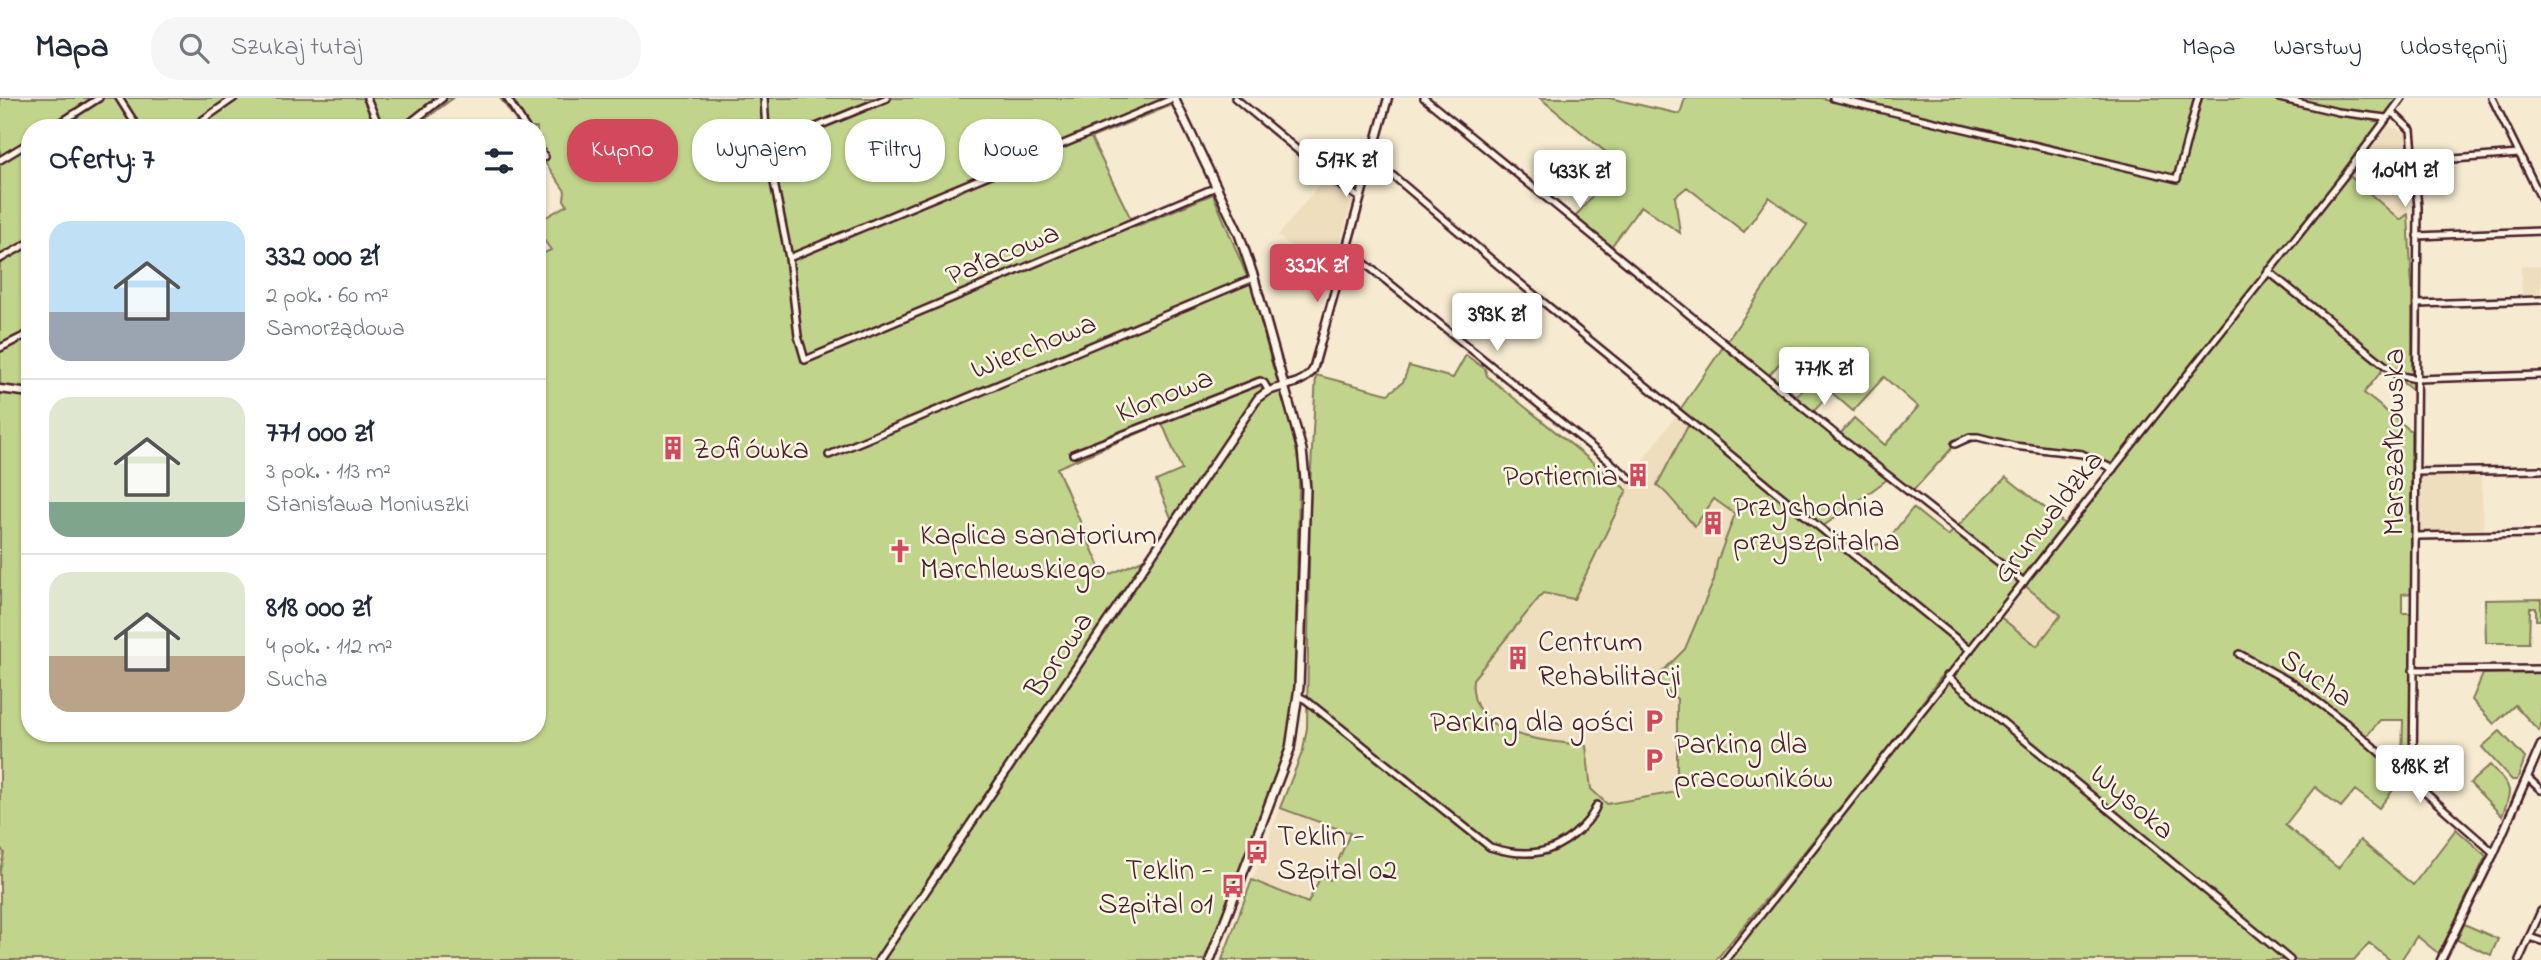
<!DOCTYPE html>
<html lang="pl">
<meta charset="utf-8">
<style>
body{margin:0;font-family:"Indie Flower",sans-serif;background:#f6f6f7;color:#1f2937;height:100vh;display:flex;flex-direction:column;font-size:26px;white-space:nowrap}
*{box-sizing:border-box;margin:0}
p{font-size:23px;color:#747a83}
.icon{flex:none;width:38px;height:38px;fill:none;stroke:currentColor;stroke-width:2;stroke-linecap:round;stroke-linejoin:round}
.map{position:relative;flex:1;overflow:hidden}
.details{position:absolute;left:21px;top:21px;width:525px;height:623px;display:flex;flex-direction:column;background:#fff;border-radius:28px;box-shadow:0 2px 5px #0004}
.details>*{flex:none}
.guide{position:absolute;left:567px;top:21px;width:665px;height:63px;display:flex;gap:14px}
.price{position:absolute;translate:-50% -60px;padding:0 16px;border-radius:7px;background:#fff;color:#222;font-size:23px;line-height:46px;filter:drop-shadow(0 2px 4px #0008)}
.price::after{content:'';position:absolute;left:50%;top:42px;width:21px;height:16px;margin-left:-10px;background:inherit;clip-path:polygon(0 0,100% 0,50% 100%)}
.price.selected{background:#d1495b;color:#fff}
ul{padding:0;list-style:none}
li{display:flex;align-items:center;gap:21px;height:175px;padding:0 28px}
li+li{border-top:2px solid #e0e1e3}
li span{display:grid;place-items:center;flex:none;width:196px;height:140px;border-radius:21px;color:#555}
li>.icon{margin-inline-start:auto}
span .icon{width:84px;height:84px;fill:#fffc;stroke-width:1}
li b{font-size:30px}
h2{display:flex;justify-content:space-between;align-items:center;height:84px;padding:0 28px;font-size:30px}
.pill{padding:0 24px;border-radius:28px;background:#fff;box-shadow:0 2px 5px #0004;font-size:24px;line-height:63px}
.pill.selected{background:#d1495b;color:#fff}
header{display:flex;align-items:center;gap:42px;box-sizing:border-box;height:98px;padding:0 35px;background:#fff;border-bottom:2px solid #e0e1e3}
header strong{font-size:33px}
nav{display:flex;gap:38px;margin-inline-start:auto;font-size:24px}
.search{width:490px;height:63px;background:#f6f6f7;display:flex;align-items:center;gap:18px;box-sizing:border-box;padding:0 24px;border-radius:28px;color:#747a83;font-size:26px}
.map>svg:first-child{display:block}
.built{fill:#efdebe}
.green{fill:#c0d58b;stroke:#857a5b;stroke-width:2;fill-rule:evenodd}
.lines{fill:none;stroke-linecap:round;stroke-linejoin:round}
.minor-casing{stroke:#4a1f2b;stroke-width:10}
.tertiary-casing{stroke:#4a1f2b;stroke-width:11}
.secondary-casing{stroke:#4a1f2b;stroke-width:12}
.minor{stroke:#fcf5e5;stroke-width:5}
.tertiary{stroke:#fcf5e5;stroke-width:6}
.secondary{stroke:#fcf5e5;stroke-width:7}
.labels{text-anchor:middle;stroke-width:5;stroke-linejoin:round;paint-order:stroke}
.street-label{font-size:30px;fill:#4a1f2b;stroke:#fcf5e5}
.poi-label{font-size:30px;fill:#4a1f2b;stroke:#fcf5e5;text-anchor:start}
</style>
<header>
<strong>Mapa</strong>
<div class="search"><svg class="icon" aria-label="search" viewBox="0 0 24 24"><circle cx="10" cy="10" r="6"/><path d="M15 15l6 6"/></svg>Szukaj tutaj</div>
<nav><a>Mapa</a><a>Warstwy</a><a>Udostępnij</a></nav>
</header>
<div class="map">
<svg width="2541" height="862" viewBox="0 0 2541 862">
<rect width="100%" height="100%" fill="#f6ead0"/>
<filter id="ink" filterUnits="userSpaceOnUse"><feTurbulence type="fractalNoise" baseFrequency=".0143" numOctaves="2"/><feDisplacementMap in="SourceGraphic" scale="14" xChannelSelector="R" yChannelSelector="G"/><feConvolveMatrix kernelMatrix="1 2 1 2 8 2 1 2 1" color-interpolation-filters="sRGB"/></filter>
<g filter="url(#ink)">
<g class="built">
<polygon points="2388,28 2406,34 2408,116 2400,122 2351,78"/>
<polygon points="1325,79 1353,102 1329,179 1278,138"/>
<polygon points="2521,168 2541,168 2541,200 2522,201"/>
<polygon points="1470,265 1623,389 1677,316 1805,423 1675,770 1388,539 1400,300 1407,273 1453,285"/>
<polygon points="2481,377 2484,434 2420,436 2420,379"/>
<polygon points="2024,487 2061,517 2037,548 1999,518"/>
<polygon points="1280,710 1351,734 1330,782 1321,778 1308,806 1252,782"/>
</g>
<g class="green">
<path d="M 0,0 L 453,0 L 414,30 L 30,30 L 30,635 L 537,635 L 537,158 L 551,152 L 539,135 L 541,122 L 567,107 L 564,102 L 565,93 L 537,53 L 537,30 L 516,30 L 514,27 L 517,24 L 500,0 L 1177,0 L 1170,8 L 1091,40 L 1135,129 L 1213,96 L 1253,193 L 1272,266 L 1285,304 L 1299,364 L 1299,391 L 1295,587 L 1287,647 L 1279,674 L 1205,862 L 0,862 L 0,772 L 4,755 L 0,749 ZM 1162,325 L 1182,372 L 1156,383 L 1172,422 L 1147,460 L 1104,479 L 1057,370 Z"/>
<path d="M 1540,0 L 1609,0 L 1680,16 L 1685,0 L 1821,0 L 1840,4 L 1841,0 L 2399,0 L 2344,73 L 2400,122 L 2408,116 L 2412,191 L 2412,292 L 2384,270 L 2364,295 L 2411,333 L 2411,495 L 2402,496 L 2402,515 L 2411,515 L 2411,675 L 2402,668 L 2403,622 L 2380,622 L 2362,643 L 2404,678 L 2379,710 L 2355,692 L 2341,709 L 2315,689 L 2285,727 L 2338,770 L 2360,742 L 2413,787 L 2456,731 L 2486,758 L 2439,856 L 2417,838 L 2401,862 L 2390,862 L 2369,845 L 2354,862 L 1728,862 L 1946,583 L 1941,579 L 1886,653 L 1716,862 L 1222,862 L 1252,782 L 1308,805 L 1321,778 L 1330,782 L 1350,735 L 1280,710 L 1303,652 L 1307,630 L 1310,389 L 1316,277 L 1388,296 L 1403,284 L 1409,268 L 1453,280 L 1466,257 L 1485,271 L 1487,278 L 1627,392 L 1574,501 L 1543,495 L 1473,581 C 1467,641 1544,641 1586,648 L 1591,691 L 1607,706 L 1677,694 L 1677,601 L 1657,583 L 1662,574 L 1685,551 L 1714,482 L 1717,464 L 1735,416 L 1714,401 L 1695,428 C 1681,415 1673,399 1657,387 L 1689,326 L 1677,316 L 1807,127 L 1769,99 L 1744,134 L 1687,89 L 1675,99 L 1680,135 L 1641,108 L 1611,149 L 1575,119 L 1619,65 ZM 1786,258 L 1812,280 L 1796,298 L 1770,276 ZM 1884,279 L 1918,309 L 1885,347 L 1854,320 L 1840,336 L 1814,313 L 1831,294 L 1853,313 ZM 1977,342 L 2014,351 L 2081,358 L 2109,371 L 2065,426 L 2006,379 L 1948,438 L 1913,410 L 1885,445 L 1843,453 L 1818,432 L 1892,378 L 1912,394 L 1953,349 ZM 2024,487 L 2061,517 L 2037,548 L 1999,518 Z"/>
<polygon points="2541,501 2541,522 2536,522 2536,510 2530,510 2529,545 2486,545 2485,502"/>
<polygon points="2541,575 2541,628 2539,633 2515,607 2494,626 2472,602 2483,576"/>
<polygon points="2500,633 2525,660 2517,682 2512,682 2482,649"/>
<path d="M 2490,667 C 2511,690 2514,688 2502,718 L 2470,685 Z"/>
<polygon points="2464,826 2498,841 2491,857 2457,842"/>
</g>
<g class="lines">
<g class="minor-casing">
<g id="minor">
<polyline points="119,0 138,30"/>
<polyline points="367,0 380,30"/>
<polyline points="507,0 526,30"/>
<polyline points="764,0 767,49 789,160 798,238 805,262 1216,89"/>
<polyline points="1235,0 1341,88 1360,100"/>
<polyline points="1424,0 1839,339 2024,484"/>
<polyline points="1833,0 2177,81 2198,0"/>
<polyline points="2279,0 2338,14 2386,20"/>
<polyline points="2492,0 2541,100"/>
<polyline points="2392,14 2411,32 2418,109 2413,683"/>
<polyline points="52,30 99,0"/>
<polyline points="191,30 234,0"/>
<polyline points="537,47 545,59"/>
<polyline points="767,49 887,0"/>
<polyline points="1371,59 1499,168 1970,552"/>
<polyline points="0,62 30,44"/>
<polyline points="2414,64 2519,56"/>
<polyline points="2417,138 2541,133"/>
<polyline points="1346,150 1631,381"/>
<polyline points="789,160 1174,0"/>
<polyline points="0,161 30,144"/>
<polyline points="2268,173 2397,277 2416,281 2541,277"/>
<polyline points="2417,206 2541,202"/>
<polyline points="0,250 30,235"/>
<polyline points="1955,346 1970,339 1978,339 2014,348 2082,356 2113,371"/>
<polyline points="1073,356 1260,283 1264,285 1268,292"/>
<polyline points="829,357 1254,180"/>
<polyline points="2415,374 2541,372"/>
<polyline points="2415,438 2541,436"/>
<polyline points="2239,556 2294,586 2346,625 2494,755"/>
<polyline points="2413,572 2541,571"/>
<polyline points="1947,578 2290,862"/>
<path d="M 1298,598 L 1306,602 L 1490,749 C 1506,754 1522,757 1539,754 C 1562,750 1589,728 1597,707"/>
<polyline points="2527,679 2541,692"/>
<polyline points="2529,839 2541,843"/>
<polyline points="1725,862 2345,77 2402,0"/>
<polyline points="2519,862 2541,813"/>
</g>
</g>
<g class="tertiary-casing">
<g id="tertiary">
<polyline points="404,30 442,0"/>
<polyline points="0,291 30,295"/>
<path d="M 879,862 L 1258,300 C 1274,285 1300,291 1313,272 L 1388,0"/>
<polyline points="2441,862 2494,755 2541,647"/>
</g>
</g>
<g class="secondary-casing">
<polyline id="secondary" points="1174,0 1239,136 1254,180 1302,352 1306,391 1299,589 1290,651 1210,862"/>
</g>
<use href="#minor" class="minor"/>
<use href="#tertiary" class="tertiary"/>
<use href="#secondary" class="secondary"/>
</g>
</g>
<defs>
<g id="building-bare" transform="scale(1.89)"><path d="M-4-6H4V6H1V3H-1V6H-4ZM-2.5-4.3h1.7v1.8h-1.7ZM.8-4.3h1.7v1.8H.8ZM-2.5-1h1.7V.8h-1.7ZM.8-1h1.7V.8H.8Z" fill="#d1495b" stroke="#fcf5e5" stroke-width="2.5" paint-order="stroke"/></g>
<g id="church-bare" transform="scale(1.89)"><path d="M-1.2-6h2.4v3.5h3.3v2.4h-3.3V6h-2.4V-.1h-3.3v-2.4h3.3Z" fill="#d1495b" stroke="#fcf5e5" stroke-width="2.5" paint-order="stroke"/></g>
<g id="parking-bare" transform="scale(1.89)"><path d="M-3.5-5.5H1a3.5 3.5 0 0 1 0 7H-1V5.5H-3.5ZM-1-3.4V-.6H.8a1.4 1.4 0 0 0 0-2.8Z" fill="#d1495b" stroke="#fcf5e5" stroke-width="2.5" paint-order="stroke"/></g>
<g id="bus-bare" transform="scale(1.89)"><path d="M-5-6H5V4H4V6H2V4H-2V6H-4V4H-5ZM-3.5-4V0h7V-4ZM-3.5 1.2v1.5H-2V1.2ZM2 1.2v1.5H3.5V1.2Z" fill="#d1495b" stroke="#fcf5e5" stroke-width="2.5" paint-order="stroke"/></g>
</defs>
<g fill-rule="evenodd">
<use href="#building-bare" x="673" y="350"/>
<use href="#building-bare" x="1638" y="377"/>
<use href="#building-bare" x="1713" y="425"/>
<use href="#church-bare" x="900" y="453"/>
<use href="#building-bare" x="1518" y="560"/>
<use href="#parking-bare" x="1654" y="623"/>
<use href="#parking-bare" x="1654" y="662"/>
<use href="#bus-bare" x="1257" y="754"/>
<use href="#bus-bare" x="1233" y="788"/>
</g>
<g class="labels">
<g class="street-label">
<text transform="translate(1002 155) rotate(-23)" y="10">Pałacowa</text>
<text transform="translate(1033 247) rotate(-22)" y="10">Wierchowa</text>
<text transform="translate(1164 296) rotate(-22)" y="10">Klonowa</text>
<text transform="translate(2393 344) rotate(-90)" y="10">Marszałkowska</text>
<text transform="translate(2047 418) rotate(-52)" y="10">Grunwaldzka</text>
<text transform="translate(1058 556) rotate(-56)" y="10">Borowa</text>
<text transform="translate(2317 579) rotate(34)" y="10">Sucha</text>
<text transform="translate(2133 703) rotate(40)" y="10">Wysoka</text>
</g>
<g class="poi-label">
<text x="693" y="360">Zofiówka</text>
<text x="1618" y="387" text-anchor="end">Portiernia</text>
<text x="1733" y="418">Przychodnia<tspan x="1733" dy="34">przyszpitalna</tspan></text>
<text x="920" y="446">Kaplica sanatorium<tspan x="920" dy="34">Marchlewskiego</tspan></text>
<text x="1538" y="553">Centrum<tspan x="1538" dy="34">Rehabilitacji</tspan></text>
<text x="1634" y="633" text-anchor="end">Parking dla gości</text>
<text x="1674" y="655">Parking dla<tspan x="1674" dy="34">pracowników</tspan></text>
<text x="1277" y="747">Teklin -<tspan x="1277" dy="34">Szpital 02</tspan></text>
<text x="1213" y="781" text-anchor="end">Teklin -<tspan x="1213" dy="34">Szpital 01</tspan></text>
</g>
</g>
</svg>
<b class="price" style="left:1346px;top:101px">517K zł</b>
<b class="price" style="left:2405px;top:111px">1.04M zł</b>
<b class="price" style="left:1580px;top:112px">433K zł</b>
<b class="price selected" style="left:1317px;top:206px">332K zł</b>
<b class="price" style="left:1497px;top:255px">393K zł</b>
<b class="price" style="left:1824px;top:309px">771K zł</b>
<b class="price" style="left:2420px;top:707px">818K zł</b>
<div class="guide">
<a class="pill selected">Kupno</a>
<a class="pill">Wynajem</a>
<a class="pill">Filtry</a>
<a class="pill">Nowe</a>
</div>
<section class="details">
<h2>Oferty: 7<svg class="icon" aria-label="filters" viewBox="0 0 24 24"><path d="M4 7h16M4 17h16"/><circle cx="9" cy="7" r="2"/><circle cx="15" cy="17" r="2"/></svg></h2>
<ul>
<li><span style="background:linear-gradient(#bfe0f5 65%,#9aa5b1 0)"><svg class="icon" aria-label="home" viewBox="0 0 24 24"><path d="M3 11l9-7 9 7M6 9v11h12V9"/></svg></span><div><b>332 000 zł</b><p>2 pok. · 60 m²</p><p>Samorządowa</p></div></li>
<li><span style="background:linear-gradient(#dfe7d0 75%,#7fa58c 0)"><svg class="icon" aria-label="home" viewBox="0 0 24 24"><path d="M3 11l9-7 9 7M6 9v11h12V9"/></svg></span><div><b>771 000 zł</b><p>3 pok. · 113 m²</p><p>Stanisława Moniuszki</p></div></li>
<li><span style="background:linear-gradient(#dfe7d0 60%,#b9a48a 0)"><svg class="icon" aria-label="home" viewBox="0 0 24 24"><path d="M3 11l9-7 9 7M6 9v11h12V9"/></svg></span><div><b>818 000 zł</b><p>4 pok. · 112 m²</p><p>Sucha</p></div></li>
</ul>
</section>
</div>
